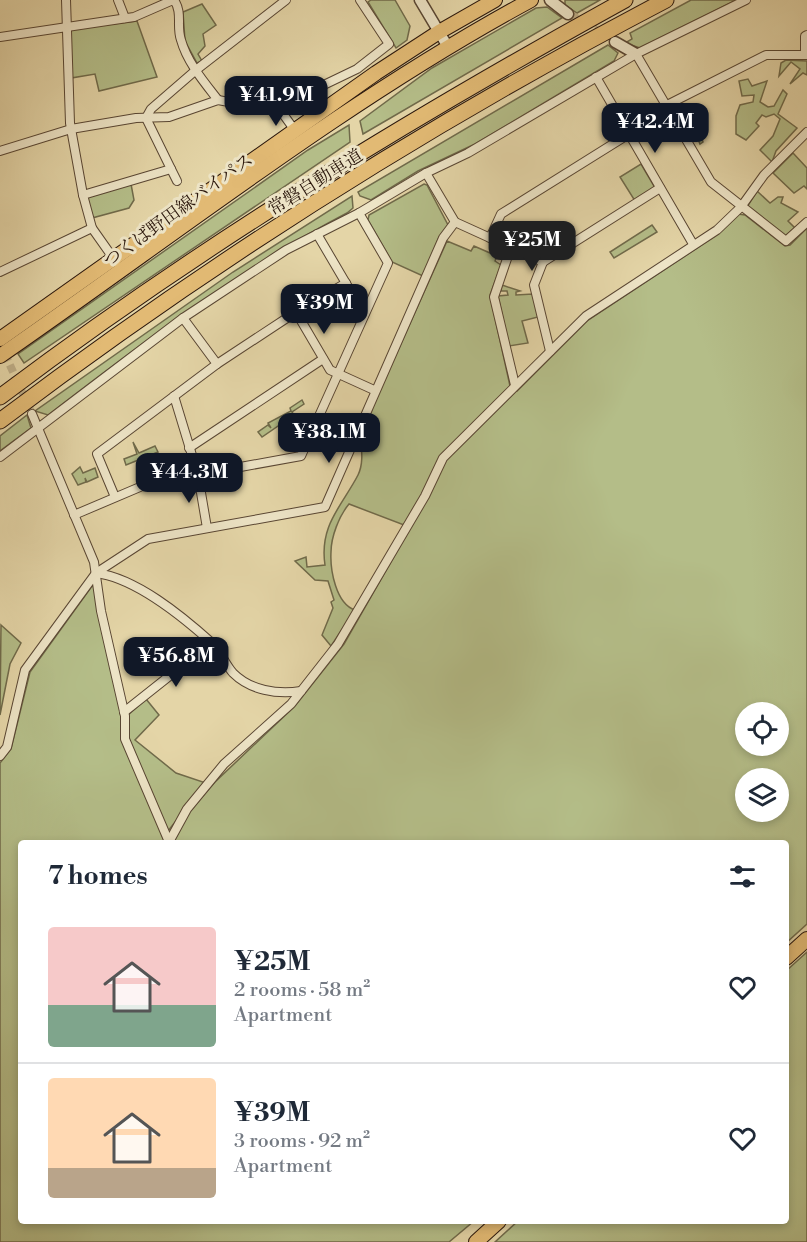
<!DOCTYPE html>
<meta charset="utf-8">
<style>
body{margin:0;font-family:"Libre Bodoni","Noto Serif JP",serif;background:#f2f2f3;color:#1f2937;height:100vh;display:flex;flex-direction:column;font-size:22px;white-space:nowrap}
*{box-sizing:border-box;margin:0}
p{font-size:20px;color:#747a83}
.icon{flex:none;width:33px;height:33px;fill:none;stroke:currentColor;stroke-width:2;stroke-linecap:round;stroke-linejoin:round}
.map{position:relative;flex:1;overflow:hidden}
.details{position:absolute;left:18px;top:840px;width:771px;height:384px;display:flex;flex-direction:column;background:#fff;border-radius:6px;box-shadow:0 3px 9px #0003}
.details>*{flex:none}
.controls{position:absolute;left:735px;top:702px;display:grid;gap:12px}
.controls a{display:grid;place-items:center;width:54px;height:54px;border-radius:50%;background:#fff;box-shadow:0 3px 9px #0003;font-size:30px}
.price{position:absolute;translate:-50% -51px;padding:0 14px;border-radius:12px;background:#111827;color:#fff;font-size:20px;line-height:39px;filter:drop-shadow(0 2px 3px #0008)}
.price::after{content:'';position:absolute;left:50%;top:36px;width:18px;height:14px;margin-left:-9px;background:inherit;clip-path:polygon(0 0,100% 0,50% 100%)}
.price.active{background:#222;color:#fff}
ul{padding:0;list-style:none}
li{display:flex;align-items:center;gap:18px;height:150px;padding:0 30px}
li+li{border-top:2px solid #e0e1e3}
li span{display:grid;place-items:center;flex:none;width:168px;height:120px;border-radius:6px;color:#555}
li>.icon{margin-inline-start:auto}
span .icon{width:72px;height:72px;fill:#fffc;stroke-width:1}
li b{font-size:26px}
h2{display:flex;justify-content:space-between;align-items:center;height:72px;padding:0 30px;font-size:26px}
.map>svg:first-child{display:block}
.green{fill:#b4bd88;stroke:#706a4a;stroke-width:1.5;fill-rule:evenodd}
.lines{fill:none;stroke-linecap:round;stroke-linejoin:round}
.minor-tunnel{stroke:#bfaf88;stroke-width:8;stroke-dasharray:8 4;stroke-linecap:butt}
.tertiary-tunnel{stroke:#bfaf88;stroke-width:10;stroke-dasharray:10 5;stroke-linecap:butt}
.minor-casing{stroke:#594633;stroke-width:10}
.tertiary-casing{stroke:#594633;stroke-width:13}
.primary-casing{stroke:#2b170c;stroke-width:16}
.motorway-casing{stroke:#2b170c;stroke-width:17}
.minor{stroke:#ede4c6;stroke-width:8}
.tertiary{stroke:#ede4c6;stroke-width:10}
.primary{stroke:#e2ba74;stroke-width:14}
.motorway{stroke:#e2ba74;stroke-width:15}
.labels{text-anchor:middle;stroke-width:6;stroke-linejoin:round;paint-order:stroke}
.street-label{font-size:18px;fill:#2b170c;stroke:#ede4c6}
</style>
<div class="map">
<svg width="807" height="1242" viewBox="0 0 807 1242">
<rect width="100%" height="100%" fill="#e4d5a7"/>
<filter id="stains"><feTurbulence type="fractalNoise" baseFrequency=".00333" numOctaves="4"/><feColorMatrix values="0 0 0 0 .2 0 0 0 0 .09 0 0 0 0 .02 0 0 0 .5 -.17"/></filter>
<radialGradient id="worn" r=".72"><stop offset=".6" stop-color="#630" stop-opacity="0"/><stop offset="1" stop-color="#630" stop-opacity=".3"/></radialGradient>
<g class="green">
<polygon points="371,0 395,0 410,26 407,40 396,48 368,2"/>
<polygon points="565,0 600,0 577,13 565,5"/>
<polygon points="691,0 736,0 640,48 625,43 632,39 630,33"/>
<polygon points="202,4 216,25 203,34 205,46 198,54 202,61 197,63 185,41 183,12"/>
<polygon points="547,7 562,18 363,134 360,121 432,68 536,8"/>
<polygon points="137,21 157,77 99,91 95,74 71,78 69,32 72,29"/>
<polygon points="608,45 618,53 614,61 475,144 418,171 371,200 360,196 358,192"/>
<polygon points="786,60 807,61 807,75 803,73 790,84 800,69 791,62 779,76 781,63"/>
<polygon points="748,79 752,86 767,81 760,102 768,107 774,106 783,90 787,94 778,114 797,128 776,151 772,162 760,150 773,136 780,119 774,114 766,117 762,115 756,123 759,126 746,140 736,134 736,116 740,105 753,102 754,95 742,96 739,81"/>
<polygon points="701,109 705,124 698,126 703,142 700,144 696,134 689,138 683,126 687,129 699,123 695,113"/>
<polygon points="349,125 350,142 24,363 18,354 308,150"/>
<polygon points="793,153 807,168 807,189 804,186 794,193 773,173"/>
<polygon points="641,164 654,186 653,189 635,201 620,177"/>
<polygon points="131,184 134,200 129,208 92,218 87,200 89,197"/>
<polygon points="424,184 427,185 448,225 439,237 423,276 392,262 368,220 369,215"/>
<polygon points="757,191 770,203 778,197 783,197 781,203 798,212 788,221 795,228 785,236 747,207"/>
<path d="M 352,196 L 353,208 L 347,213 C 240,269 144,341 48,415 L 35,411 L 233,272 Z"/>
<path d="M 738,214 L 745,215 L 785,246 L 790,245 L 807,228 L 807,924 L 786,943 L 786,843 L 173,843 L 190,811 L 215,782 L 295,706 L 344,644 L 413,523 L 404,525 L 349,504 C 339,516 331,537 331,552 C 330,570 336,604 355,610 L 331,646 L 322,635 L 333,608 L 331,602 L 334,600 L 328,581 L 315,580 L 295,561 L 306,557 L 307,567 L 325,565 C 319,525 342,506 358,475 C 363,465 362,453 361,442 L 358,439 L 447,241 L 471,251 L 474,246 L 490,253 L 493,248 L 499,251 L 495,261 L 501,265 L 490,295 L 510,386 L 517,391 L 587,321 L 715,236 ZM 746,712 L 778,712 L 778,746 L 746,746 ZM 746,778 L 778,778 L 778,812 L 746,812 Z"/>
<polygon points="652,225 657,232 614,258 610,252"/>
<polygon points="502,285 520,291 516,292 516,295 533,294 538,317 522,321 528,343 509,346 498,296 508,295 507,291 501,291"/>
<polygon points="302,400 304,404 292,412 294,415 262,437 258,432 268,425 271,428 268,423 291,411 290,408"/>
<polygon points="27,415 31,428 0,451 0,436"/>
<polygon points="133,442 139,453 155,446 158,452 126,465 124,459 137,454"/>
<polygon points="80,467 83,473 95,468 98,477 87,482 85,478 86,482 78,485 72,474"/>
<polygon points="92,586 95,588 120,707 122,731 172,843 21,843 21,1221 474,1221 449,1242 0,1242 0,763 11,749 30,672"/>
<polygon points="1,625 21,643 10,664 0,715"/>
<polygon points="208,650 213,650 223,665 215,671 204,659 195,666 192,663"/>
<polygon points="146,699 159,715 135,740 176,773 206,783 168,831 126,739 127,716"/>
<polygon points="807,952 807,1242 495,1242 518,1221 786,1221 786,971"/>
</g>
<g class="lines">
<polyline class="minor-tunnel" points="0,343 32,414"/>
<polyline class="tertiary-tunnel" points="568,14 606,37"/>
<g class="minor-casing">
<g id="minor">
<polyline points="66,0 70,123 83,195 92,228 116,262"/>
<polyline points="118,0 125,18"/>
<path d="M 174,0 C 183,13 176,26 181,40 C 187,62 204,82 218,100"/>
<polyline points="0,37 134,17 173,0"/>
<polyline points="636,54 711,182 786,241 807,222"/>
<polyline points="805,55 805,36 807,35"/>
<polyline points="596,77 693,244"/>
<polyline points="667,105 766,55 807,55"/>
<polyline points="278,107 296,132"/>
<polyline points="0,151 71,129 136,118 169,117 218,100 256,107 278,107 357,69 389,44 360,0"/>
<polyline points="171,169 177,181"/>
<polyline points="426,173 455,222 543,262 660,188"/>
<polyline points="83,195 171,169 146,118 151,109 196,70 286,0"/>
<polyline points="317,234 364,314"/>
<polyline points="490,238 501,214 629,134"/>
<polyline points="511,247 494,297 515,385"/>
<polyline points="543,262 534,285 550,351"/>
<polyline points="0,272 92,228"/>
<polyline points="296,312 330,370 374,390"/>
<polyline points="217,364 296,312 346,283"/>
<polyline points="174,396 198,475 207,528"/>
<polyline points="32,414 94,562 101,611 125,716 125,739 169,842"/>
<polyline points="189,448 323,359"/>
<polyline points="0,457 183,318 286,250 359,213 426,173 468,153 636,54 746,0"/>
<polyline points="115,497 97,454 217,364 183,318"/>
<polyline points="74,515 147,484 301,456 388,263 359,213"/>
<path d="M 96,573 C 136,578 182,616 212,643 C 221,652 225,664 233,673 C 250,690 277,695 301,691"/>
<polyline points="124,712 211,643"/>
<polyline points="0,756 7,747 25,670 96,573 148,539 325,507 443,238 455,222"/>
<polyline points="169,842 187,809 224,764 291,704 338,644 425,496 443,458 586,316 717,230 741,207 764,175 807,132"/>
</g>
</g>
<g class="tertiary-casing">
<g id="tertiary">
<polyline points="420,0 448,47"/>
<polyline points="550,0 568,14"/>
<polyline points="615,42 636,54"/>
</g>
</g>
<g class="primary-casing">
<g id="primary">
<polyline points="0,339 376,73 439,32 495,0"/>
<path d="M 0,356 C 175,235 344,101 531,0"/>
<polyline points="786,958 807,939"/>
<polyline points="476,1242 499,1221"/>
</g>
</g>
<g class="motorway-casing">
<g id="motorway">
<path d="M 0,397 C 197,248 409,119 625,0"/>
<path d="M 0,421 C 209,263 434,121 666,0"/>
</g>
</g>
<use href="#minor" class="minor"/>
<use href="#tertiary" class="tertiary"/>
<use href="#primary" class="primary"/>
<use href="#motorway" class="motorway"/>
</g>
<g class="labels">
<g class="street-label">
<text transform="translate(315 182) rotate(-32)" y="6">常磐自動車道</text>
<text transform="translate(178 210) rotate(-36)" y="6">つくば野田線バイパス</text>
</g>
</g>
<rect width="100%" height="100%" filter="url(#stains)"/>
<rect width="100%" height="100%" fill="url(#worn)"/>
</svg>
<div class="controls">
<a><svg class="icon" aria-label="locate" viewBox="0 0 24 24"><circle cx="12" cy="12" r="6"/><path d="M12 2v4M12 18v4M2 12h4M18 12h4"/></svg></a>
<a><svg class="icon" aria-label="layers" viewBox="0 0 24 24"><path d="M12 4l9 5-9 5-9-5zM3 14l9 5 9-5"/></svg></a>
</div>
<b class="price" style="left:276px;top:127px">¥41.9M</b>
<b class="price" style="left:655px;top:154px">¥42.4M</b>
<b class="price active" style="left:532px;top:272px">¥25M</b>
<b class="price" style="left:324px;top:335px">¥39M</b>
<b class="price" style="left:329px;top:464px">¥38.1M</b>
<b class="price" style="left:189px;top:504px">¥44.3M</b>
<b class="price" style="left:176px;top:688px">¥56.8M</b>
<section class="details">
<h2>7 homes<svg class="icon" aria-label="filters" viewBox="0 0 24 24"><path d="M4 7h16M4 17h16"/><circle cx="9" cy="7" r="2"/><circle cx="15" cy="17" r="2"/></svg></h2>
<ul>
<li><span style="background:linear-gradient(#f6c9c9 65%,#7fa58c 0)"><svg class="icon" aria-label="home" viewBox="0 0 24 24"><path d="M3 11l9-7 9 7M6 9v11h12V9"/></svg></span><div><b>¥25M</b><p>2 rooms · 58 m²</p><p>Apartment</p></div><svg class="icon" aria-label="heart" viewBox="0 0 24 24"><path d="M12 20l-8-8c-3-5 5-10 8-4 3-6 11-1 8 4z"/></svg></li>
<li><span style="background:linear-gradient(#ffd9b3 75%,#b9a48a 0)"><svg class="icon" aria-label="home" viewBox="0 0 24 24"><path d="M3 11l9-7 9 7M6 9v11h12V9"/></svg></span><div><b>¥39M</b><p>3 rooms · 92 m²</p><p>Apartment</p></div><svg class="icon" aria-label="heart" viewBox="0 0 24 24"><path d="M12 20l-8-8c-3-5 5-10 8-4 3-6 11-1 8 4z"/></svg></li>
</ul>
</section>
</div>
